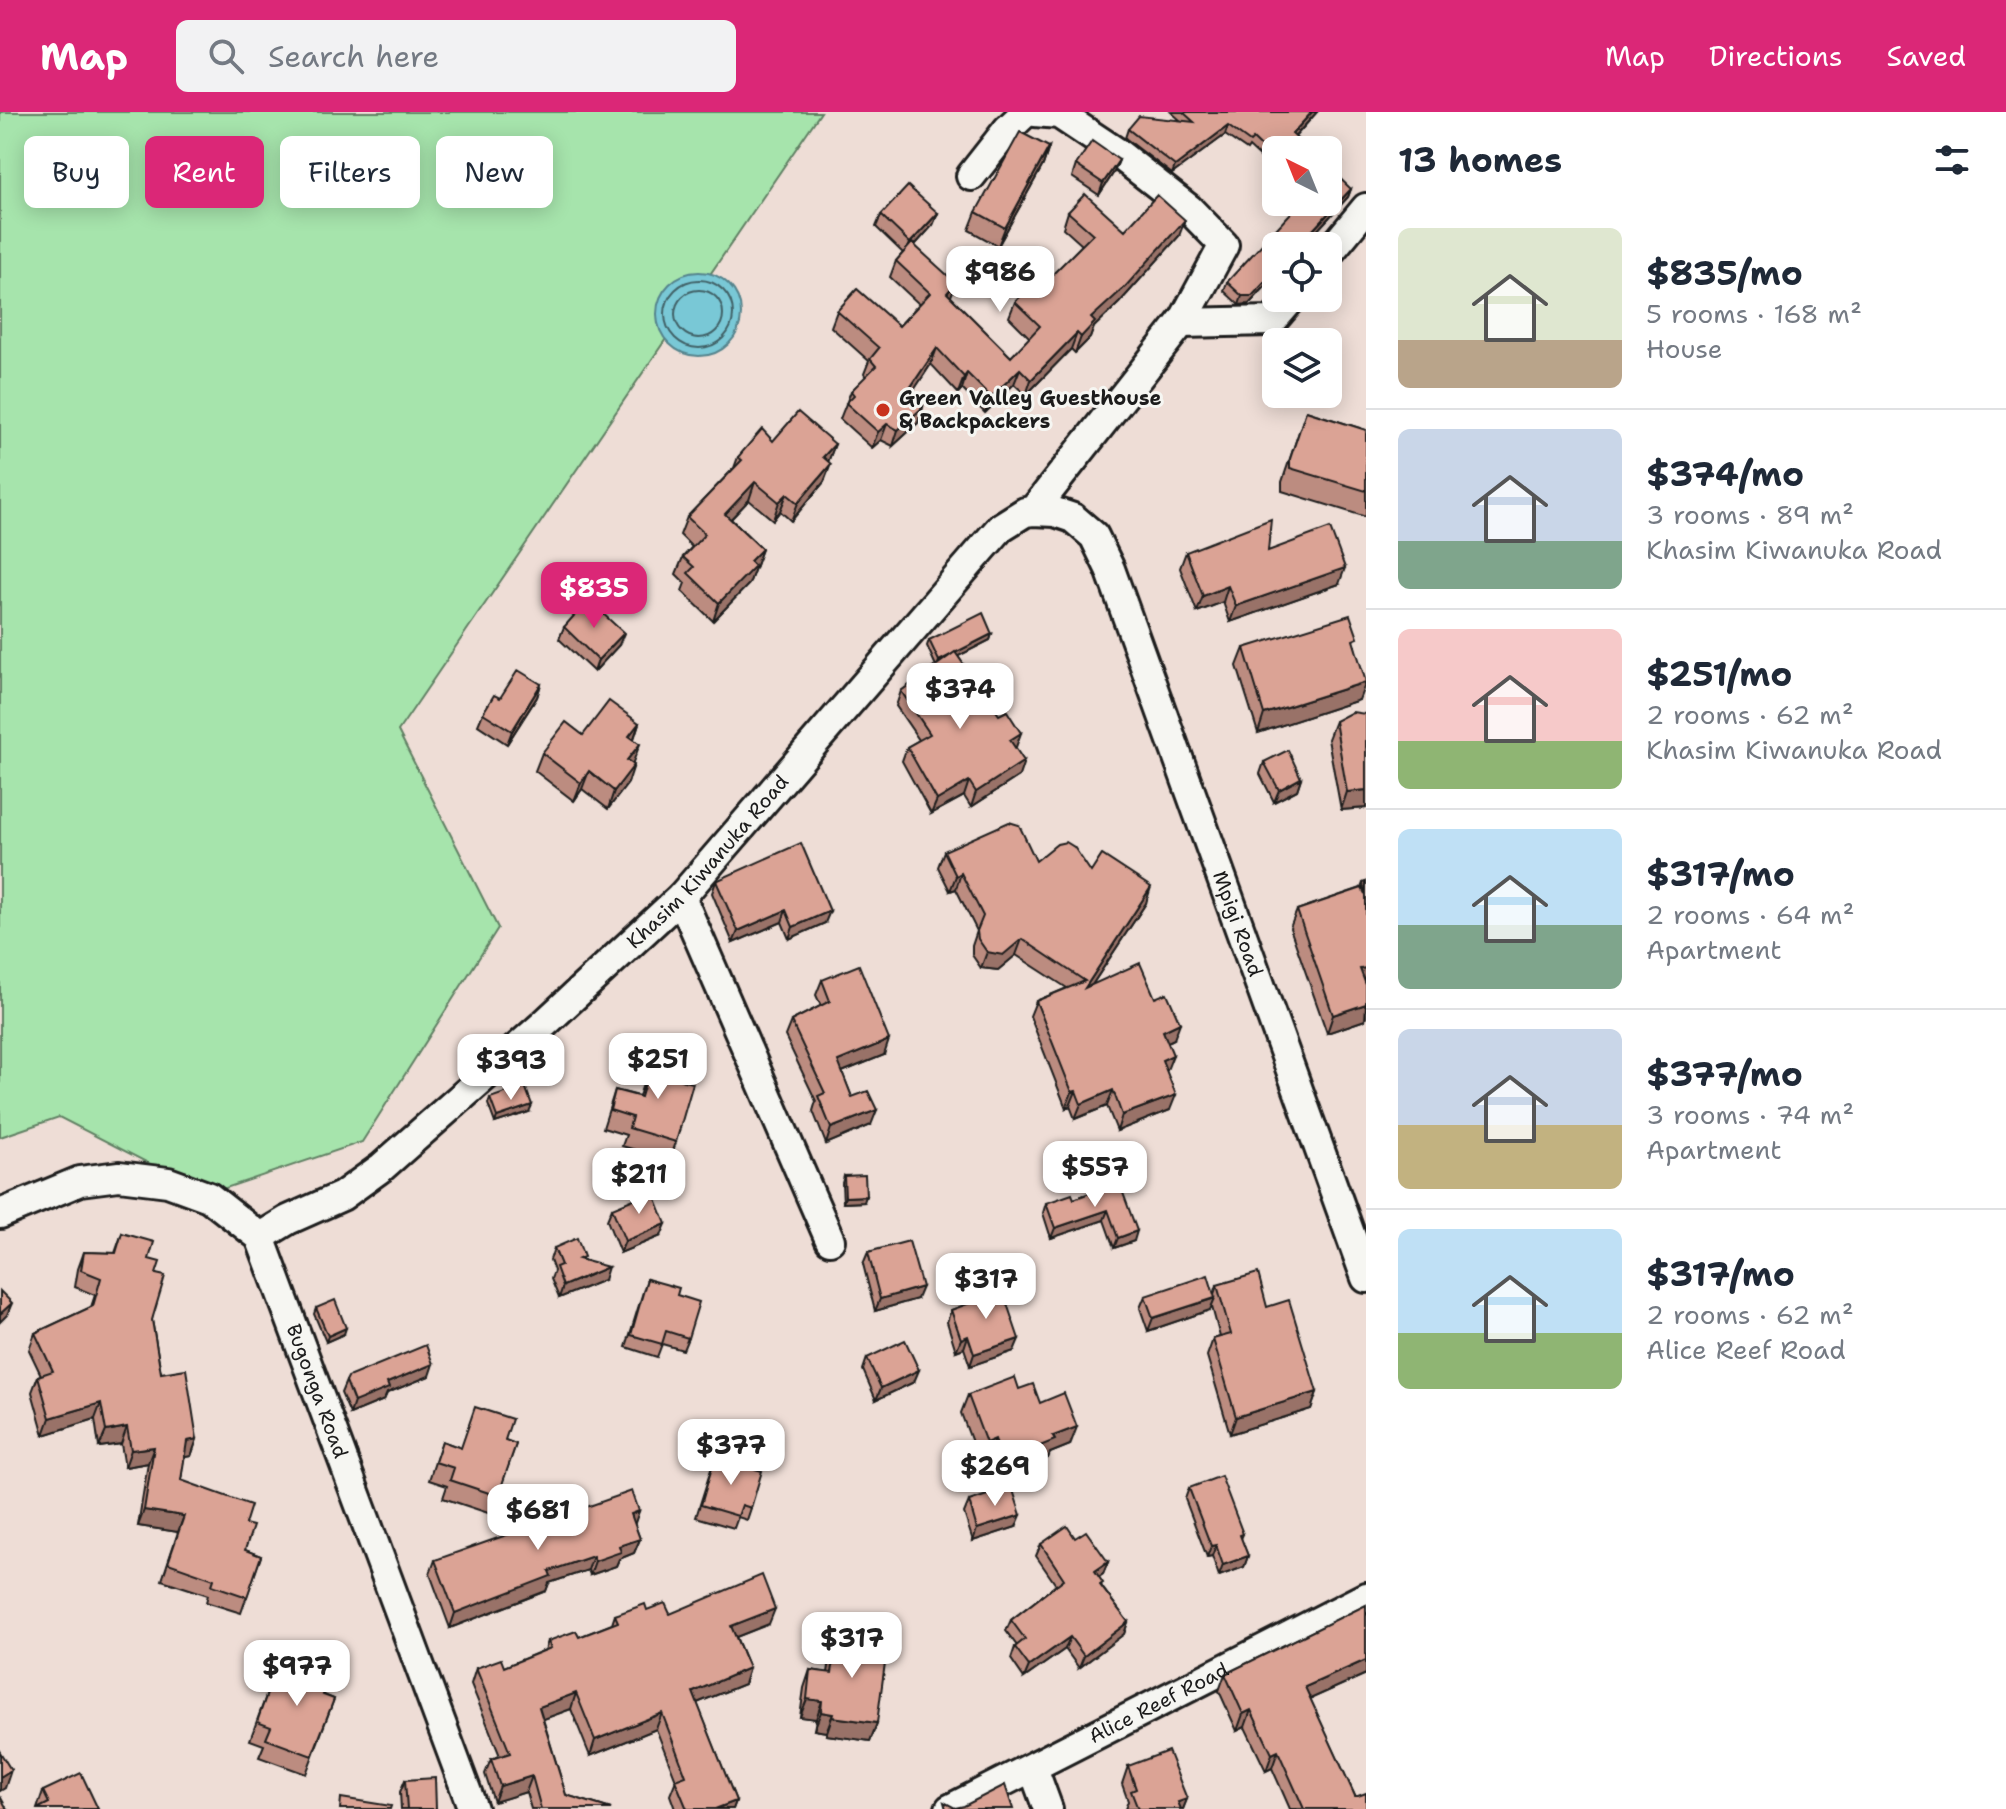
<!DOCTYPE html>
<meta charset="utf-8">
<style>
body{margin:0;font-family:"Shantell Sans",sans-serif;background:#f2f2f3;color:#1f2937;height:100vh;display:flex;flex-direction:column;font-size:30px;white-space:nowrap}
*{box-sizing:border-box;margin:0}
p{font-size:26px;color:#747a83}
.icon{flex:none;width:44px;height:44px;fill:none;stroke:currentColor;stroke-width:2;stroke-linecap:round;stroke-linejoin:round}
.map{position:relative;flex:1;overflow:hidden}
.side{display:flex;flex-direction:column;background:#fff;width:640px}
.side>*{flex:none}
.guide{position:absolute;left:24px;top:24px;width:760px;height:72px;display:flex;gap:16px}
.needle{width:52px;rotate:317deg}
.tools{position:absolute;left:1262px;top:24px;display:grid;gap:16px}
.tools a{display:grid;place-items:center;width:80px;height:80px;border-radius:12px;background:#fff;box-shadow:0 4px 20px #0003;font-size:40px}
.price{position:absolute;translate:-50% -68px;padding:0 18px;border-radius:16px;background:#fff;color:#222;font-size:26px;line-height:52px;filter:drop-shadow(0 2px 4px #0008)}
.price::after{content:'';position:absolute;left:50%;top:48px;width:24px;height:18px;margin-left:-12px;background:inherit;clip-path:polygon(0 0,100% 0,50% 100%)}
.price.selected{background:#db2777;color:#fff}
ul{padding:0;list-style:none}
li{display:flex;align-items:center;gap:24px;height:200px;padding:0 32px}
li+li{border-top:2px solid #e0e1e3}
li span{display:grid;place-items:center;flex:none;width:224px;height:160px;border-radius:12px;color:#555}
li>.icon{margin-inline-start:auto}
span .icon{width:96px;height:96px;fill:#fffc;stroke-width:1}
li b{font-size:34px}
h2{display:flex;justify-content:space-between;align-items:center;height:96px;padding:0 32px;font-size:34px}
.chip{padding:0 28px;border-radius:12px;background:#fff;box-shadow:0 4px 20px #0003;font-size:28px;line-height:72px}
.chip.selected{background:#db2777;color:#fff}
header{display:flex;align-items:center;gap:48px;box-sizing:border-box;height:112px;padding:0 40px;background:#db2777;color:#fff}
header strong{font-size:38px}
nav{display:flex;gap:44px;margin-inline-start:auto;font-size:28px}
.search{width:560px;height:72px;background:#f2f2f3;display:flex;align-items:center;gap:20px;box-sizing:border-box;padding:0 28px;border-radius:12px;color:#747a83;font-size:30px}
main{display:flex;flex:1;min-height:0}
.map>svg:first-child{display:block}
.grass{fill:#a6e4ac;stroke:#618064;stroke-width:2}
.water{fill:#79c8d6;stroke:#54838c;stroke-width:2}
.lines{fill:none;stroke-linecap:round;stroke-linejoin:round}
.shore{stroke:#416166;stroke-width:2}
.minor-casing{stroke:#1c1c1c;stroke-width:34}
.minor{stroke:#f6f6f2;stroke-width:28}
.wall{fill:#bc8c80;stroke:#1c1c1c;stroke-width:2}
.shaded-wall{fill:#997268;stroke:#1c1c1c;stroke-width:2}
.building{fill:#dba395;stroke:#1c1c1c;stroke-width:2}
.poi-dot{fill:#c8321e;stroke:#f6f6f2;stroke-width:3}
.labels{text-anchor:middle;stroke-width:6;stroke-linejoin:round;paint-order:stroke}
.poi-label{font-size:20px;font-weight:bold;fill:#1c1c1c;stroke:#f6f6f2;text-anchor:start}
.street-label{font-size:20px;fill:#1c1c1c;stroke:#f6f6f2}
</style>
<header>
<strong>Map</strong>
<div class="search"><svg class="icon" aria-label="search" viewBox="0 0 24 24"><circle cx="10" cy="10" r="6"/><path d="M15 15l6 6"/></svg>Search here</div>
<nav><a>Map</a><a>Directions</a><a>Saved</a></nav>
</header>
<main>
<div class="map">
<svg width="1366" height="1697" viewBox="0 0 1366 1697">
<rect width="100%" height="100%" fill="#eeddd6"/>
<filter id="ink" filterUnits="userSpaceOnUse"><feTurbulence type="fractalNoise" baseFrequency=".0125" numOctaves="2"/><feDisplacementMap in="SourceGraphic" scale="16" xChannelSelector="R" yChannelSelector="G"/><feConvolveMatrix kernelMatrix="1 2 1 2 8 2 1 2 1" color-interpolation-filters="sRGB"/></filter>
<g filter="url(#ink)">
<polygon class="grass" points="0,0 821,0 398,619 498,816 362,1030 208,1082 59,1005 0,1025"/>
<circle class="water" cx="699" cy="202" r="42"/>
<g class="lines">
<g class="shore">
<circle cx="699" cy="202" r="34"/>
<circle cx="699" cy="202" r="24"/>
</g>
<g class="minor-casing">
<g id="minor">
<polyline points="971,64 1008,17 1026,0"/>
<polyline points="1328,142 1366,96"/>
<polyline points="1181,211 1272,209 1292,186"/>
<polyline points="1033,399 1184,207 1224,133 1189,97 1116,40 1059,2 1035,0"/>
<polyline points="681,785 830,1128"/>
<path id="s1" d="M 0,1102 L 80,1069 L 119,1064 L 168,1070 L 209,1085 L 260,1125 L 473,1697"/>
<path id="s2" d="M 260,1125 L 288,1108 L 342,1084 L 382,1055 L 543,913 L 681,785 L 1001,415 L 1025,400 L 1033,399 L 1055,400 L 1073,406 L 1094,424 L 1110,457 L 1366,1166"/>
<polyline points="1033,1656 1048,1697"/>
<path id="s3" d="M 950,1697 L 1366,1485"/>
</g>
</g>
<use href="#minor" class="minor"/>
</g>
<g class="wall">
<polygon points="1171,0 1317,0 1295,25 1276,38 1276,60 1249,35 1247,38 1225,23 1172,62 1125,26 1128,17 1180,8"/>
<polygon points="1049,35 1043,53 998,134 969,118 976,100"/>
<polygon points="1119,48 1114,60 1099,83 1072,65 1076,53"/>
<polygon points="1351,77 1348,85 1303,134 1276,134 1276,163 1249,192 1239,193 1224,179 1227,170"/>
<polygon points="1068,100 1125,118 1179,124 1119,191 1094,215 1090,226 1075,241 1071,237 1026,283 1014,272 985,301 962,277 958,281 931,252 911,282 923,295 918,311 893,334 881,328 872,336 840,307 851,279 866,265 864,262 869,249 831,215 837,199 899,214 919,192 890,165 896,149 903,141 876,115 881,103 938,101 933,113 915,133 951,185 1011,245 1030,226 1009,205 1015,190 1043,172 1082,133 1063,116"/>
<polygon points="1306,299 1366,318 1366,405 1282,379 1282,370"/>
<polygon points="773,329 835,332 828,350 824,370 791,409 780,399 773,408 749,388 731,407 762,437 749,472 713,509 682,479 685,471 676,462 683,445 692,435 680,423 687,405 734,356 738,345"/>
<polygon points="1268,439 1339,472 1230,510 1223,490 1197,500 1180,456 1186,440"/>
<polygon points="564,515 619,533 594,560 559,527"/>
<polygon points="992,522 990,528 958,544 1015,636 1019,664 971,695 964,684 931,702 902,649 907,635 919,628 896,594 901,579 936,554 927,534 929,528"/>
<polygon points="1355,534 1359,588 1258,621 1237,554 1244,536"/>
<polygon points="541,572 537,585 507,632 478,613 483,601 500,586"/>
<polygon points="1366,602 1366,696 1341,698 1328,627 1335,609"/>
<polygon points="639,611 634,627 633,650 628,671 608,697 582,677 574,689 535,659 542,641 583,623"/>
<polygon points="1264,650 1301,666 1297,678 1274,690 1260,662"/>
<polygon points="944,739 1036,749 1091,760 1146,791 1092,873 1174,927 1168,930 1167,958 1166,959 1170,998 1117,1019 1107,994 1075,1007 1070,994 1066,996 1030,904 1036,889 1067,876 1016,843 998,858 981,856 972,843 972,834 977,819 956,777 950,779 938,755"/>
<polygon points="716,769 825,811 789,827 782,810 733,831 712,781"/>
<polygon points="1366,770 1366,905 1365,908 1327,921 1290,816 1297,798 1361,776 1363,771"/>
<polygon points="822,868 884,943 842,960 852,985 871,1013 826,1032 813,999 816,989 785,924 791,909 821,894 816,883"/>
<polygon points="653,943 681,968 676,1030 670,1048 622,1034 626,1023 603,1016 615,978 639,984"/>
<polygon points="490,986 529,1000 495,1011 488,992"/>
<polygon points="844,1064 864,1090 843,1091 842,1071"/>
<polygon points="1119,1070 1134,1129 1114,1136 1104,1108 1051,1126 1043,1101 1046,1091 1074,1087"/>
<polygon points="612,1096 661,1124 620,1141 607,1108"/>
<polygon points="122,1121 149,1147 156,1162 152,1208 161,1261 197,1327 191,1344 184,1345 181,1368 245,1412 245,1438 261,1444 241,1501 206,1490 208,1483 162,1468 178,1420 138,1414 148,1351 125,1355 121,1332 99,1335 95,1307 44,1323 32,1280 38,1264 41,1263 29,1238 35,1221 91,1195 95,1183 75,1175 78,1157 84,1140 115,1141"/>
<polygon points="554,1136 583,1148 604,1168 559,1186 551,1167 554,1159 550,1148"/>
<polygon points="868,1140 917,1187 875,1199 863,1152"/>
<polygon points="647,1167 677,1183 688,1226 683,1238 662,1232 657,1245 626,1235"/>
<polygon points="1217,1173 1267,1195 1317,1280 1311,1297 1230,1322 1207,1244 1213,1227 1220,1225 1212,1195 1210,1198 1148,1219 1140,1196 1145,1184 1214,1182"/>
<polygon points="971,1184 1014,1239 970,1254 964,1236 956,1239 947,1210 951,1198 968,1192"/>
<polygon points="316,1196 344,1222 326,1230 314,1202"/>
<polygon points="867,1246 914,1270 876,1288 863,1258"/>
<polygon points="429,1264 387,1281 384,1288 350,1302 341,1281 346,1269"/>
<polygon points="1019,1277 1040,1291 1070,1333 1050,1341 1048,1346 996,1367 988,1345 979,1349 961,1301 968,1283"/>
<polygon points="505,1328 516,1332 491,1402 443,1386 447,1374 429,1368 442,1329 461,1336"/>
<polygon points="715,1345 751,1396 747,1408 738,1405 734,1416 696,1405"/>
<polygon points="1189,1376 1243,1422 1241,1427 1248,1444 1244,1455 1219,1464 1212,1444 1207,1445 1185,1387"/>
<polygon points="969,1389 1016,1415 973,1429 964,1401"/>
<polygon points="639,1399 634,1411 640,1427 634,1441 619,1447 616,1454 590,1463 588,1458 549,1471 546,1479 450,1516 430,1462 435,1448"/>
<polygon points="1075,1426 1108,1450 1103,1462 1099,1465 1102,1475 1128,1510 1124,1522 1079,1556 1065,1537 1024,1566 1011,1547 1015,1535 1017,1534 1006,1519 1011,1508 1056,1473 1036,1444 1041,1432"/>
<polygon points="1366,1493 1366,1562 1310,1587 1355,1684 1366,1697 1290,1697 1272,1656 1266,1659 1245,1615 1237,1619 1219,1579 1225,1562"/>
<polygon points="647,1498 670,1502 769,1512 736,1525 749,1556 744,1572 697,1591 736,1689 733,1697 675,1697 670,1683 676,1668 656,1617 590,1644 571,1597 543,1607 566,1683 611,1697 531,1697 526,1680 494,1690 485,1662 491,1647 500,1644 471,1572 476,1556 504,1555 545,1538 548,1529 579,1525 612,1512 615,1503"/>
<polygon points="838,1522 877,1611 870,1629 826,1623 826,1620 814,1618 816,1607 800,1605 804,1576 810,1558 828,1561 831,1540"/>
<polygon points="274,1562 334,1587 306,1662 259,1645 264,1633 250,1628"/>
<polygon points="1128,1654 1187,1687 1183,1697 1125,1697 1128,1689 1122,1672"/>
<polygon points="405,1668 436,1697 401,1697 400,1680"/>
<polygon points="43,1679 98,1697 37,1697"/>
</g>
<g class="shaded-wall">
<polygon points="1312,0 1317,0 1289,31 1292,22"/>
<polygon points="1228,14 1225,23 1172,62 1175,54"/>
<polygon points="1049,35 1043,53 998,134 1005,116"/>
<polygon points="1119,48 1114,60 1099,83 1103,71"/>
<polygon points="1351,77 1348,85 1303,134 1298,134"/>
<polygon points="938,101 933,113 906,143 910,131"/>
<polygon points="1185,108 1179,124 1119,191 1094,215 1090,226 1075,241 1081,225 1091,206"/>
<polygon points="1276,158 1276,163 1249,192 1239,193 1242,184"/>
<polygon points="956,171 950,187 947,181"/>
<polygon points="1077,221 1071,237 1026,283 1031,268"/>
<polygon points="937,236 931,252 903,295 908,279"/>
<polygon points="1020,257 1014,272 985,301 991,285"/>
<polygon points="967,261 962,277 958,281 964,265"/>
<polygon points="923,295 918,311 893,334 898,318"/>
<polygon points="887,312 881,328 872,336 878,320"/>
<polygon points="835,332 828,350 823,345"/>
<polygon points="831,352 824,370 791,409 798,391"/>
<polygon points="755,370 749,388 719,419 725,402"/>
<polygon points="787,382 780,399 773,408 779,390"/>
<polygon points="762,437 749,472 713,509 719,491 750,449"/>
<polygon points="1345,456 1339,472 1230,510 1236,494"/>
<polygon points="1228,474 1223,490 1197,500 1203,484"/>
<polygon points="624,521 619,533 594,560 598,548"/>
<polygon points="992,522 990,528 937,555 939,549"/>
<polygon points="1366,570 1359,588 1258,621 1264,602"/>
<polygon points="541,572 537,585 507,632 512,619"/>
<polygon points="639,611 633,629 629,624"/>
<polygon points="1021,621 1016,635 1005,643 1010,628"/>
<polygon points="640,632 633,650 621,666 627,648"/>
<polygon points="1024,649 1019,664 971,695 976,680"/>
<polygon points="634,653 628,671 608,697 614,679"/>
<polygon points="589,659 582,677 574,689 581,671"/>
<polygon points="1301,666 1297,678 1274,690 1279,678"/>
<polygon points="969,669 964,684 931,702 937,688"/>
<polygon points="1366,678 1366,696 1341,698 1347,680"/>
<polygon points="961,761 956,777 950,779 956,764"/>
<polygon points="1151,775 1146,791 1080,891 1085,876"/>
<polygon points="786,798 782,810 733,831 738,819"/>
<polygon points="830,799 825,811 789,827 793,815"/>
<polygon points="1022,827 1016,843 998,858 981,856 987,840"/>
<polygon points="1366,856 1366,872 1360,857"/>
<polygon points="1366,892 1365,908 1327,921 1333,903"/>
<polygon points="1180,911 1174,927 1157,935 1163,919"/>
<polygon points="889,928 884,943 832,964 838,949"/>
<polygon points="1173,943 1167,958 1156,963 1162,948"/>
<polygon points="1113,978 1107,994 1075,1007 1081,992"/>
<polygon points="1076,979 1070,994 1066,996 1072,980"/>
<polygon points="1176,983 1170,998 1117,1019 1122,1003"/>
<polygon points="532,993 529,1000 495,1011 497,1005"/>
<polygon points="877,998 871,1013 826,1032 831,1016"/>
<polygon points="866,1084 864,1090 843,1091 845,1085"/>
<polygon points="1108,1098 1104,1108 1051,1126 1055,1116"/>
<polygon points="666,1112 661,1124 620,1141 625,1129"/>
<polygon points="1137,1119 1134,1129 1114,1136 1118,1126"/>
<polygon points="608,1155 604,1168 559,1186 563,1174"/>
<polygon points="922,1175 917,1187 875,1199 880,1187"/>
<polygon points="1215,1186 1210,1198 1148,1219 1153,1206"/>
<polygon points="12,1191 7,1203 0,1210 0,1202"/>
<polygon points="346,1216 344,1222 326,1230 328,1224"/>
<polygon points="968,1224 964,1236 956,1239 961,1227"/>
<polygon points="1019,1227 1014,1239 970,1254 974,1242"/>
<polygon points="433,1252 429,1264 387,1281 384,1288 350,1302 354,1290 387,1271"/>
<polygon points="919,1258 914,1270 876,1288 881,1276"/>
<polygon points="1317,1280 1311,1297 1230,1322 1236,1305"/>
<polygon points="101,1291 95,1307 44,1323 50,1306"/>
<polygon points="127,1315 121,1332 99,1335 106,1319"/>
<polygon points="1077,1315 1070,1333 1050,1341 1048,1346 996,1367 1003,1349 1053,1324"/>
<polygon points="197,1327 191,1344 181,1346 187,1329"/>
<polygon points="995,1327 988,1345 979,1349 986,1331"/>
<polygon points="154,1335 148,1351 125,1355 131,1338"/>
<polygon points="144,1398 184,1404 178,1420 138,1414"/>
<polygon points="639,1399 634,1414 631,1402"/>
<polygon points="1021,1403 1016,1415 973,1429 977,1417"/>
<polygon points="640,1427 634,1441 619,1447 616,1454 590,1463 595,1449 619,1434"/>
<polygon points="1216,1433 1212,1444 1207,1445 1211,1434"/>
<polygon points="593,1444 588,1458 549,1471 546,1479 450,1516 455,1501 549,1459"/>
<polygon points="1248,1444 1244,1455 1219,1464 1223,1453"/>
<polygon points="1108,1450 1103,1462 1090,1470 1095,1459"/>
<polygon points="775,1497 769,1512 726,1529 731,1514"/>
<polygon points="1128,1510 1124,1522 1079,1556 1084,1544"/>
<polygon points="1070,1525 1065,1537 1024,1566 1029,1554"/>
<polygon points="1366,1548 1366,1562 1299,1592 1305,1575"/>
<polygon points="749,1556 744,1572 687,1595 693,1580"/>
<polygon points="576,1581 571,1597 533,1611 539,1595"/>
<polygon points="807,1587 822,1589 816,1607 800,1605"/>
<polygon points="1251,1598 1245,1615 1237,1619 1243,1602"/>
<polygon points="821,1600 833,1602 826,1620 814,1618"/>
<polygon points="662,1601 656,1617 590,1644 595,1628"/>
<polygon points="832,1605 877,1611 870,1629 826,1623"/>
<polygon points="1278,1639 1272,1656 1266,1659 1272,1642"/>
<polygon points="11,1658 5,1676 0,1679 0,1665"/>
<polygon points="532,1664 526,1680 494,1690 500,1674"/>
<polygon points="1187,1687 1183,1697 1176,1697 1178,1690"/>
<polygon points="736,1689 733,1697 715,1697"/>
</g>
<g class="building">
<polygon points="1183,0 1312,0 1292,22 1309,38 1276,38 1276,49 1253,27 1250,30 1228,14 1175,54 1128,17 1139,4 1194,10"/>
<polygon points="1020,20 1049,35 1005,116 976,100"/>
<polygon points="1092,29 1119,48 1103,71 1076,53"/>
<polygon points="1328,55 1351,77 1298,134 1276,134 1276,158 1252,184 1242,184 1227,170 1301,90 1328,90"/>
<polygon points="908,74 938,101 910,131 881,103"/>
<polygon points="1085,82 1125,118 1157,83 1185,108 1125,175 1091,206 1095,210 1081,225 1077,221 1031,268 1020,257 991,285 967,261 964,265 937,236 908,279 923,295 898,318 887,312 878,320 846,291 854,283 851,279 876,254 870,247 879,236 837,199 857,177 899,214 930,181 896,149 912,131 956,171 947,181 1011,245 1040,214 1015,190 1037,167 1043,172 1093,122 1068,100"/>
<polygon points="1306,299 1366,318 1366,379 1290,356 1290,347"/>
<polygon points="798,300 835,332 823,345 831,352 798,391 787,382 779,390 755,370 725,402 762,437 750,449 755,454 719,491 688,461 694,455 683,445 705,422 687,405 742,348 738,345 762,317 773,329"/>
<polygon points="1271,407 1268,439 1330,416 1345,456 1236,494 1228,474 1203,484 1186,440"/>
<polygon points="588,488 624,521 598,548 564,515"/>
<polygon points="983,501 992,522 939,549 929,528"/>
<polygon points="1350,503 1358,526 1353,528 1366,570 1264,602 1244,536"/>
<polygon points="955,540 999,603 1007,599 1021,621 1010,628 1024,649 976,680 969,669 937,688 907,635 930,622 901,579"/>
<polygon points="518,558 541,572 512,619 483,601 494,583 500,586"/>
<polygon points="609,589 639,611 629,624 640,632 627,648 634,653 614,679 589,659 581,671 542,641 566,610 583,623"/>
<polygon points="1352,600 1366,602 1366,678 1347,680 1335,609"/>
<polygon points="1288,638 1301,666 1279,678 1264,650"/>
<polygon points="1009,710 1019,713 1036,749 1057,732 1066,730 1074,735 1091,760 1102,743 1151,775 1085,876 1140,851 1155,886 1167,881 1180,911 1163,919 1173,943 1162,948 1176,983 1122,1003 1113,978 1081,992 1076,979 1072,980 1036,889 1085,869 1022,827 1003,843 987,840 978,827 977,819 983,804 961,761 956,764 944,739"/>
<polygon points="801,731 830,799 793,815 786,798 738,819 716,769"/>
<polygon points="1366,770 1366,856 1360,857 1366,873 1366,892 1333,903 1297,798 1362,776 1365,782 1363,771"/>
<polygon points="859,853 889,928 838,949 852,985 868,979 877,998 831,1016 818,984 825,981 791,909 830,889 822,868"/>
<polygon points="653,943 686,952 681,968 693,971 676,1030 629,1016 632,1005 610,998 615,978 641,985"/>
<polygon points="525,974 532,993 497,1005 490,986"/>
<polygon points="865,1063 866,1084 845,1085 844,1064"/>
<polygon points="1119,1070 1137,1119 1118,1126 1108,1098 1055,1116 1046,1091 1072,1082 1074,1087"/>
<polygon points="653,1079 666,1112 625,1129 612,1096"/>
<polygon points="122,1121 154,1130 149,1147 160,1150 156,1162 165,1164 152,1208 161,1261 186,1257 197,1327 187,1329 181,1368 251,1393 245,1412 253,1414 245,1438 261,1444 247,1485 212,1473 214,1467 168,1451 184,1404 144,1398 154,1335 131,1338 127,1315 106,1319 101,1291 50,1306 38,1264 53,1259 35,1221 93,1194 101,1166 81,1158 84,1140 116,1141"/>
<polygon points="577,1126 584,1145 579,1147 608,1155 563,1174 556,1155 561,1153 554,1136"/>
<polygon points="909,1129 922,1175 880,1187 868,1140"/>
<polygon points="1258,1161 1267,1195 1289,1188 1317,1280 1236,1305 1213,1227 1231,1222 1217,1173"/>
<polygon points="1208,1163 1215,1186 1153,1206 1145,1184"/>
<polygon points="647,1167 679,1176 677,1183 699,1190 688,1226 666,1219 662,1232 631,1223"/>
<polygon points="1001,1174 1019,1227 974,1242 968,1224 961,1227 951,1198 973,1190 971,1184"/>
<polygon points="0,1179 12,1191 0,1202"/>
<polygon points="335,1188 346,1216 328,1224 316,1196"/>
<polygon points="905,1228 919,1258 881,1276 867,1246"/>
<polygon points="426,1233 433,1252 387,1271 389,1276 354,1290 346,1269 348,1265"/>
<polygon points="1015,1265 1019,1277 1033,1272 1040,1291 1064,1281 1077,1315 1053,1324 1055,1328 1003,1349 995,1327 986,1331 968,1283"/>
<polygon points="475,1295 512,1307 505,1328 516,1332 498,1384 450,1368 454,1356 435,1350 442,1329 461,1336"/>
<polygon points="715,1345 762,1359 751,1396 742,1393 738,1404 701,1393"/>
<polygon points="1221,1364 1243,1422 1240,1423 1248,1444 1223,1453 1216,1433 1211,1434 1189,1376"/>
<polygon points="1012,1375 1021,1403 977,1417 969,1389"/>
<polygon points="632,1379 639,1399 631,1402 640,1427 619,1434 621,1440 595,1449 593,1444 549,1459 551,1464 455,1501 435,1448"/>
<polygon points="1067,1414 1075,1426 1086,1419 1108,1450 1095,1459 1103,1471 1100,1473 1128,1510 1084,1544 1070,1525 1029,1554 1015,1535 1025,1527 1011,1508 1064,1467 1041,1432"/>
<polygon points="762,1463 775,1497 731,1514 749,1556 693,1580 736,1689 715,1697 687,1697 675,1668 686,1664 662,1601 595,1628 576,1581 539,1595 566,1683 611,1697 541,1697 532,1664 500,1674 491,1647 510,1641 476,1556 501,1547 504,1555 551,1536 548,1529 576,1519 579,1525 618,1510 615,1503 645,1492 647,1498 665,1491 670,1502"/>
<polygon points="1366,1493 1366,1548 1305,1575 1355,1684 1358,1684 1366,1681 1366,1697 1304,1697 1278,1639 1272,1642 1251,1598 1243,1602 1225,1562"/>
<polygon points="838,1522 888,1528 877,1611 832,1605 833,1602 821,1600 822,1589 807,1587 810,1558 832,1561"/>
<polygon points="289,1549 330,1565 323,1583 334,1587 312,1644 266,1627 271,1615 257,1610 274,1562 283,1565"/>
<polygon points="1168,1639 1187,1687 1178,1690 1181,1697 1138,1697 1131,1679 1136,1677 1128,1654"/>
<polygon points="0,1640 11,1658 0,1665"/>
<polygon points="81,1661 98,1697 37,1697 49,1691 43,1679"/>
<polygon points="435,1666 436,1697 407,1697 405,1668"/>
<polygon points="1005,1673 1013,1697 946,1697 944,1690 955,1696 964,1694"/>
<polygon points="0,1684 7,1697 0,1697"/>
<polygon points="341,1686 391,1694 390,1697 340,1697"/>
</g>
</g>
<circle class="poi-dot" cx="883" cy="298" r="8"/>
<g class="labels">
<g class="poi-label">
<text x="899" y="293">Green Valley Guesthouse<tspan x="899" dy="23">&amp; Backpackers</tspan></text>
</g>
<g class="street-label">
<text dy="7" stroke="none"><textPath href="#s2" startOffset="588">Khasim Kiwanuka Road</textPath></text>
<text dy="7" stroke="none"><textPath href="#s2" startOffset="1552">Mpigi Road</textPath></text>
<text dy="7" stroke="none"><textPath href="#s1" startOffset="448">Bugonga Road</textPath></text>
<text dy="7" stroke="none"><textPath href="#s3" startOffset="234">Alice Reef Road</textPath></text>
</g>
</g>
</svg>
<div class="tools">
<a><svg class="needle" viewBox="-14 -14 28 28"><path d="M0-13l5 13h-10z" fill="#e53935"/><path d="M0 13l5-13h-10z" fill="#747a83"/></svg></a>
<a><svg class="icon" aria-label="locate" viewBox="0 0 24 24"><circle cx="12" cy="12" r="6"/><path d="M12 2v4M12 18v4M2 12h4M18 12h4"/></svg></a>
<a><svg class="icon" aria-label="layers" viewBox="0 0 24 24"><path d="M12 4l9 5-9 5-9-5zM3 14l9 5 9-5"/></svg></a>
</div>
<b class="price" style="left:1000px;top:202px">$986</b>
<b class="price selected" style="left:594px;top:518px">$835</b>
<b class="price" style="left:960px;top:619px">$374</b>
<b class="price" style="left:658px;top:989px">$251</b>
<b class="price" style="left:511px;top:990px">$393</b>
<b class="price" style="left:1095px;top:1097px">$557</b>
<b class="price" style="left:639px;top:1104px">$211</b>
<b class="price" style="left:986px;top:1209px">$317</b>
<b class="price" style="left:731px;top:1375px">$377</b>
<b class="price" style="left:995px;top:1396px">$269</b>
<b class="price" style="left:538px;top:1440px">$681</b>
<b class="price" style="left:852px;top:1568px">$317</b>
<b class="price" style="left:297px;top:1596px">$977</b>
<div class="guide">
<a class="chip">Buy</a>
<a class="chip selected">Rent</a>
<a class="chip">Filters</a>
<a class="chip">New</a>
</div>
</div>
<section class="side">
<h2>13 homes<svg class="icon" aria-label="filters" viewBox="0 0 24 24"><path d="M4 7h16M4 17h16"/><circle cx="9" cy="7" r="2"/><circle cx="15" cy="17" r="2"/></svg></h2>
<ul>
<li><span style="background:linear-gradient(#dfe7d0 70%,#b9a48a 0)"><svg class="icon" aria-label="home" viewBox="0 0 24 24"><path d="M3 11l9-7 9 7M6 9v11h12V9"/></svg></span><div><b>$835/mo</b><p>5 rooms · 168 m²</p><p>House</p></div></li>
<li><span style="background:linear-gradient(#c9d6e8 70%,#7fa58c 0)"><svg class="icon" aria-label="home" viewBox="0 0 24 24"><path d="M3 11l9-7 9 7M6 9v11h12V9"/></svg></span><div><b>$374/mo</b><p>3 rooms · 89 m²</p><p>Khasim Kiwanuka Road</p></div></li>
<li><span style="background:linear-gradient(#f6c9c9 70%,#8fb573 0)"><svg class="icon" aria-label="home" viewBox="0 0 24 24"><path d="M3 11l9-7 9 7M6 9v11h12V9"/></svg></span><div><b>$251/mo</b><p>2 rooms · 62 m²</p><p>Khasim Kiwanuka Road</p></div></li>
<li><span style="background:linear-gradient(#bfe0f5 60%,#7fa58c 0)"><svg class="icon" aria-label="home" viewBox="0 0 24 24"><path d="M3 11l9-7 9 7M6 9v11h12V9"/></svg></span><div><b>$317/mo</b><p>2 rooms · 64 m²</p><p>Apartment</p></div></li>
<li><span style="background:linear-gradient(#c9d6e8 60%,#c2b280 0)"><svg class="icon" aria-label="home" viewBox="0 0 24 24"><path d="M3 11l9-7 9 7M6 9v11h12V9"/></svg></span><div><b>$377/mo</b><p>3 rooms · 74 m²</p><p>Apartment</p></div></li>
<li><span style="background:linear-gradient(#bfe0f5 65%,#8fb573 0)"><svg class="icon" aria-label="home" viewBox="0 0 24 24"><path d="M3 11l9-7 9 7M6 9v11h12V9"/></svg></span><div><b>$317/mo</b><p>2 rooms · 62 m²</p><p>Alice Reef Road</p></div></li>
</ul>
</section>
</main>
